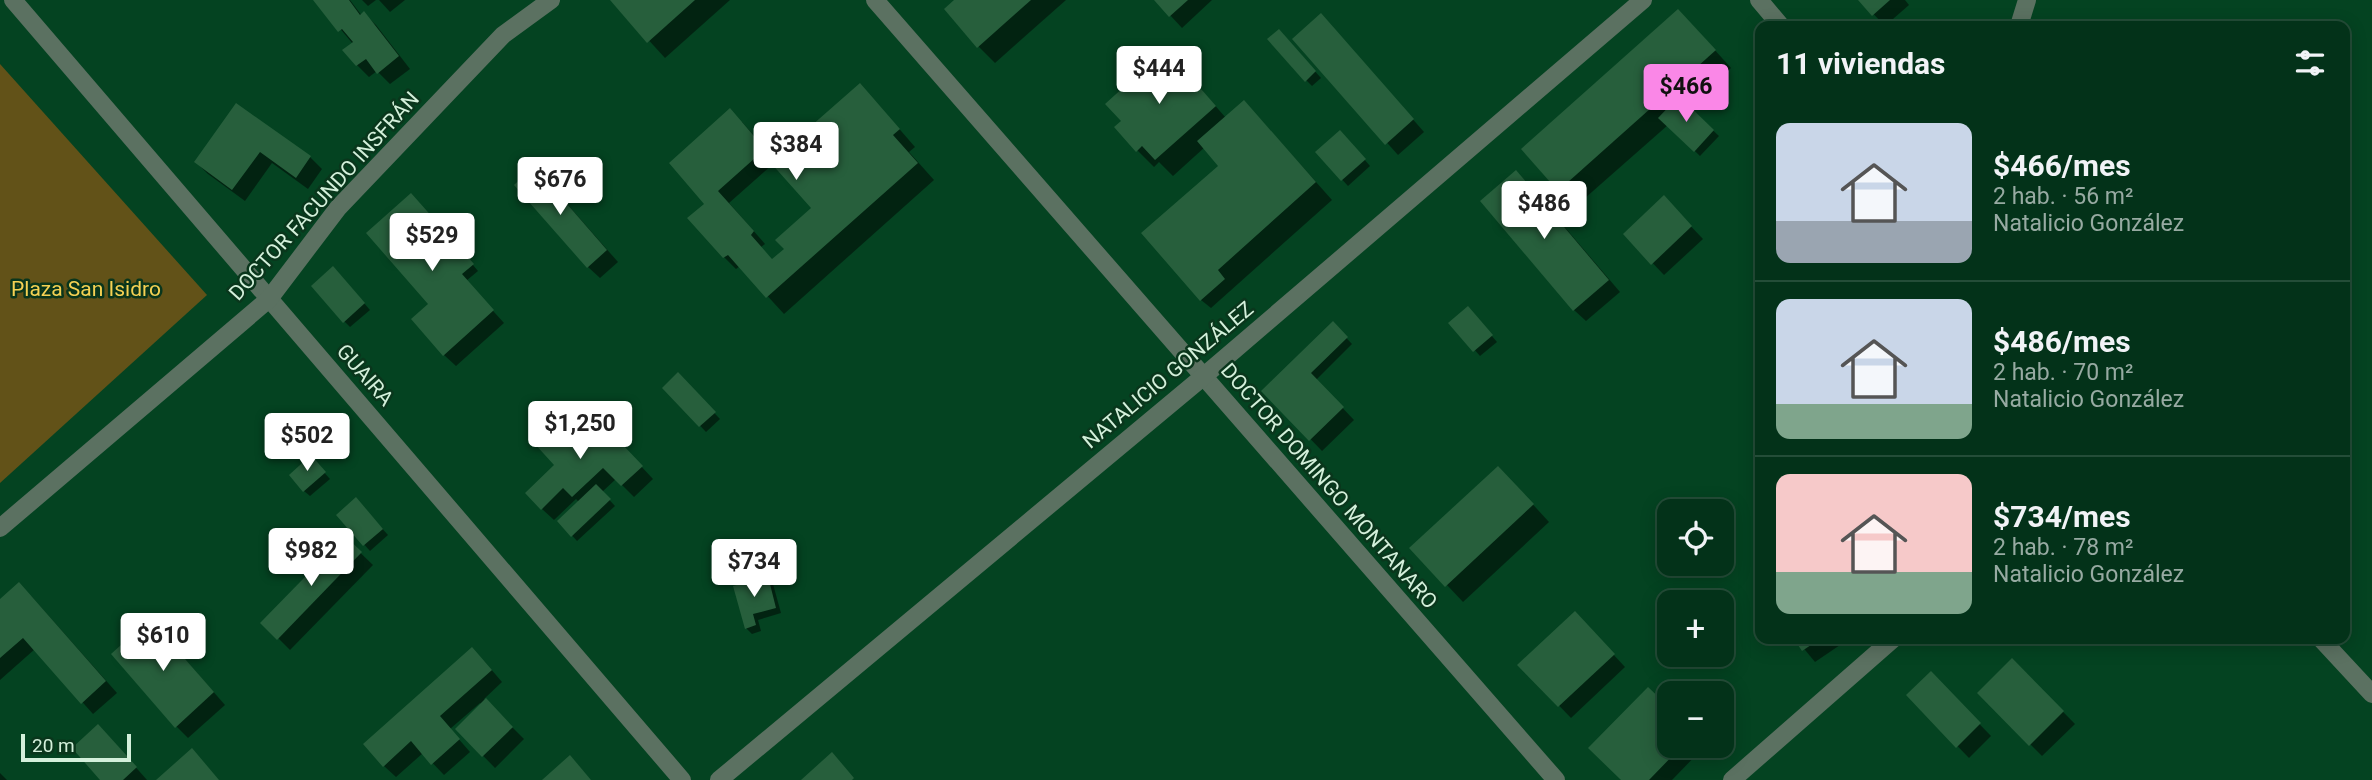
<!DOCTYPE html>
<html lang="es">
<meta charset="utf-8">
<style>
body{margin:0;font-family:Roboto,sans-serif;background:#113e26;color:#f1f3f6;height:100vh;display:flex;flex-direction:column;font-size:26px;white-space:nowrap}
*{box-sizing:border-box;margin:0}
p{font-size:23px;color:#97aaa2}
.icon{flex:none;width:38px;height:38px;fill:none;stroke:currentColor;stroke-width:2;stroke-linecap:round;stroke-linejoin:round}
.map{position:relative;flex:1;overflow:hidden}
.side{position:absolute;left:1755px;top:21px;width:595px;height:623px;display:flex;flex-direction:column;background:#033219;border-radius:14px;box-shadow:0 4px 18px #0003,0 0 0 2px #244d38}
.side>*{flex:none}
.fabs{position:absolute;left:1657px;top:499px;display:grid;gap:14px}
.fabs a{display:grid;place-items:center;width:77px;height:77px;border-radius:14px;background:#033219;box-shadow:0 4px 18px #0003,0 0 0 2px #244d38;font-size:35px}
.scale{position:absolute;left:21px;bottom:18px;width:110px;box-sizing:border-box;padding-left:7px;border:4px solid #d4f0db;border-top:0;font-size:19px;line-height:24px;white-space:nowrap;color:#d4f0db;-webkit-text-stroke:5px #0a361c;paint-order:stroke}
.price{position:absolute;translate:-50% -60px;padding:0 16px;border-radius:7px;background:#fff;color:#222;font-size:23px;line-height:46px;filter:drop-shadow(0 2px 4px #0008)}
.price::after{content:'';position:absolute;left:50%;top:42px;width:21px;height:16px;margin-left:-10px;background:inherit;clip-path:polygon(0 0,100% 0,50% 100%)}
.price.selected{background:#fa87e7;color:#111}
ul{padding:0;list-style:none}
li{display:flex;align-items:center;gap:21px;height:175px;padding:0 21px}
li+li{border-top:2px solid #244d38}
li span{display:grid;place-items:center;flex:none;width:196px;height:140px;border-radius:14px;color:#555}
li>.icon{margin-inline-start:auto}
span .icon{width:84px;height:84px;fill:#fffc;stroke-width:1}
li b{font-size:30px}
h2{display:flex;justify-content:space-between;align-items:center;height:84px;padding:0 21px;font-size:30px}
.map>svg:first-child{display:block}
.green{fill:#625218}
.shadow{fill:#0007;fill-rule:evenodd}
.building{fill:#275f3c}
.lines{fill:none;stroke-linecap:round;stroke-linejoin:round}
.minor{stroke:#5b7161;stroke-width:18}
.labels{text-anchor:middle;stroke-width:5;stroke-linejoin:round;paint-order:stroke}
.street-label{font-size:21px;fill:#d4f0db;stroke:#0a361c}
.park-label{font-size:21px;fill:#f5d153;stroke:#0a361c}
</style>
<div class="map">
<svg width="2372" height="780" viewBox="0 0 2372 780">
<rect width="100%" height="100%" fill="#044321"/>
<polygon class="green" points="0,64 207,295 0,483"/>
<g class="shadow">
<polygon points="316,0 350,0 362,16 364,14 376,25 410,69 390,84 377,71 369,77 357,65 353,44"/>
<polygon points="362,0 376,0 368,6"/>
<polygon points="379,0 405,0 390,12"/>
<polygon points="612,0 730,0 665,58"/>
<polygon points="957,0 1066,0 995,63 979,47"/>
<polygon points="1156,0 1212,0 1182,28"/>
<polygon points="1860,0 1905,0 1909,5 1885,26"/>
<polygon points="1332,27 1424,132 1398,155 1294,39"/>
<polygon points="1695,28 1731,68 1688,107 1719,136 1700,156 1668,125 1576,206 1523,149"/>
<polygon points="1284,37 1321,78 1312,86 1306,80"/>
<polygon points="1183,69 1226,118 1260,119 1332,200 1211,308 1201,300 1221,166 1205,147 1173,176 1159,162 1154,167 1137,150"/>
<path d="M 876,102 L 915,147 L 909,152 L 934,180 L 784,314 L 740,266 L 736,269 L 724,257 L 690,218 L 706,204 L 742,122 L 775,160 ZM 773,164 L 813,208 L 786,250 L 773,261 L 761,247 L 765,244 L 729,203 Z"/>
<polygon points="237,105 310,157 322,169 308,189 272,163 245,201 208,174 196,162"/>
<polygon points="1346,138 1370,166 1348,186 1318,153"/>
<polygon points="546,180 618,262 600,278 588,267"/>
<polygon points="1528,184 1620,292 1586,321 1574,310"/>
<polygon points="1664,198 1703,239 1664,275 1625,234"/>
<polygon points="468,259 478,271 466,281 504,323 456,366 444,355 431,304"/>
<polygon points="339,274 370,310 350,327 344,321"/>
<polygon points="1473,314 1497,342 1480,356 1451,323"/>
<polygon points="1333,324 1352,344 1316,380 1354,420 1322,451 1264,391"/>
<polygon points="678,375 720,419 706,432 665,388"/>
<polygon points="612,435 653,479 634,497 616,479 602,492 615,506 577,541 559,521 579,502 576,499 554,520 542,509 581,442"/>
<polygon points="311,458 330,479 310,496 304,491"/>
<polygon points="1515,485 1549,522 1463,602 1412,548"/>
<polygon points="361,505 388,535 370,551 338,515"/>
<polygon points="345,538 373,565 290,650 263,623"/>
<polygon points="767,578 773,584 781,613 758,620 761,631 752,634 746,628"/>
<polygon points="31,596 117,693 93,714 35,649 0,680 0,601"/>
<polygon points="1586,625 1625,667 1571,718 1520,665"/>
<polygon points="162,633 225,705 188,738 176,726"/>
<polygon points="1796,639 1840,639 1843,643 1815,662"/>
<polygon points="2012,660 2075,724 2042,756 1979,693"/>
<polygon points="484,661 502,682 484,699 524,739 495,768 457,729 482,705 480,703 450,729 470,752 444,775 423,753 396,777 384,766"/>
<polygon points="1930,673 1991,736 1969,758 1908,695"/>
<polygon points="110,738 147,780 102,780"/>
<polygon points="1670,746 1705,746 1672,780 1623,780"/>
<polygon points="0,773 7,780 0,780"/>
</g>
<g class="building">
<polygon points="313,0 349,0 360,15 364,11 399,56 377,74 366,59 356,66 342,50 353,42 342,29 338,32"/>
<polygon points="610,0 695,0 647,43"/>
<polygon points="954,0 1031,0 977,48 944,9"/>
<polygon points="1154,0 1188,0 1169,17"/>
<polygon points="1858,0 1890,0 1872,16"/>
<polygon points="1678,9 1716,50 1558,191 1521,149"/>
<polygon points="1321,13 1414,119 1385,145 1292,39"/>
<polygon points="1279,29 1316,71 1305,82 1267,39"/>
<polygon points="1166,49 1216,106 1155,160 1142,146 1136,152 1114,127 1121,121 1105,104"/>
<polygon points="860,83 900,129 893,135 918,163 766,298 728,255 723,258 687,218 704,204 669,163 730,108 765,149 718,191 754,231 751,235 772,259 784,249 775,240 811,208 770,162"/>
<polygon points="1679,96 1714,130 1694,152 1658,118"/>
<polygon points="1244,100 1316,182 1218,270 1225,279 1200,301 1141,233 1218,166 1197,141"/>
<polygon points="236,103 311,156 296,178 260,152 232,190 194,162"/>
<polygon points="1340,130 1366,159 1341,181 1315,152"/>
<polygon points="534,166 607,250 587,268 514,185"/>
<polygon points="1516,170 1609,280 1573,311 1480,201"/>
<polygon points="411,193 474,264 462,274 494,310 443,356 411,319 428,304 366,233"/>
<polygon points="1664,195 1692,226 1651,265 1623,234"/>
<polygon points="333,266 365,303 343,323 311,286"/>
<polygon points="1468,306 1493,335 1473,352 1448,323"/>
<polygon points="1333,321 1348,337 1311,373 1344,407 1309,441 1261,391"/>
<polygon points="678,372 716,412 699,427 662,388"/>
<polygon points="560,418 580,440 600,421 643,466 621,486 603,468 572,497 563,488 541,510 525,493 554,465 534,443"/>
<polygon points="311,455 326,472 303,492 289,475"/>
<polygon points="1498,466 1534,504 1445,587 1409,548"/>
<polygon points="596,484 611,499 571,537 557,521"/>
<polygon points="356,497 383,529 363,546 336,515"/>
<polygon points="345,536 362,552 277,640 260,623"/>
<polygon points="768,576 776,608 753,614 756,625 745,629 733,586"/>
<polygon points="19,582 106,681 81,704 23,638 0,658 0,599"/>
<polygon points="1575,611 1615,654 1558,707 1517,665"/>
<polygon points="150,619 214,692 175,728 111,654"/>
<polygon points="1794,639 1820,639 1802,651"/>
<polygon points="472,647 492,670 440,716 460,739 431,765 411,741 383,767 363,744"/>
<polygon points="2012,658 2064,711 2029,746 1977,693"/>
<polygon points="1931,671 1981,723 1956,748 1906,695"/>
<polygon points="1648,687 1670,708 1670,746 1682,746 1649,780 1621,780 1588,748"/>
<polygon points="486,698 513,727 482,757 455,729"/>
<polygon points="98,724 137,767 123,780 100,780 72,748"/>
<polygon points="192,748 219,780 156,780"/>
<polygon points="832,752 854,778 852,780 801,780"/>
<polygon points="570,755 591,780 542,780"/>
</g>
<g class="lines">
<g class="minor">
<polyline points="13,0 682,780"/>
<polyline points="875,0 1556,780"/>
<polyline points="1759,0 1781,26"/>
<polyline points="2019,26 2027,0"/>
<polyline points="0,528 269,299 338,208 503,35 551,0"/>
<polyline points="2321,639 2372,694"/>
<polyline points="719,780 1204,376 1643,0"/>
<polyline points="1732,780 1893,639"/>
</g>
</g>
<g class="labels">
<g class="street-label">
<text transform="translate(324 196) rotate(-48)" y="7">DOCTOR FACUNDO INSFRÁN</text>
<text transform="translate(365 375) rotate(49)" y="7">GUAIRA</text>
<text transform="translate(1168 375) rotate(-40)" y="7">NATALICIO GONZÁLEZ</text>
<text transform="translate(1329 486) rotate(49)" y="7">DOCTOR DOMINGO MONTANARO</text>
</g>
<g class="park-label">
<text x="86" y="296">Plaza San Isidro</text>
</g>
</g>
</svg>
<div class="fabs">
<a><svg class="icon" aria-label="locate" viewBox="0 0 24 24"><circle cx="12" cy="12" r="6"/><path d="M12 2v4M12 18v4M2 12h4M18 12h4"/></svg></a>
<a>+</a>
<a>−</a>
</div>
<div class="scale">20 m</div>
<b class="price" style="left:1159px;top:106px">$444</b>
<b class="price selected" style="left:1686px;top:124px">$466</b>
<b class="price" style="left:796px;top:182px">$384</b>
<b class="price" style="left:560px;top:217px">$676</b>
<b class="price" style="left:1544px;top:241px">$486</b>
<b class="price" style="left:432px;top:273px">$529</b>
<b class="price" style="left:580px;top:461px">$1,250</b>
<b class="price" style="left:307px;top:473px">$502</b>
<b class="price" style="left:311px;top:588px">$982</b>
<b class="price" style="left:754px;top:599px">$734</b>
<b class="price" style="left:163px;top:673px">$610</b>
<section class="side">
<h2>11 viviendas<svg class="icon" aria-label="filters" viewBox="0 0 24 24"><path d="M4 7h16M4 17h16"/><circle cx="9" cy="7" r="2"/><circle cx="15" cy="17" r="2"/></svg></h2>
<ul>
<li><span style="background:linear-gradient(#c9d6e8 70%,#9aa5b1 0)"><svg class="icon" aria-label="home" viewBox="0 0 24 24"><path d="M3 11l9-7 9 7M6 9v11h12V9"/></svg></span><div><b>$466/mes</b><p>2 hab. · 56 m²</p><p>Natalicio González</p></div></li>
<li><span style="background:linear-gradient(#c9d6e8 75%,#7fa58c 0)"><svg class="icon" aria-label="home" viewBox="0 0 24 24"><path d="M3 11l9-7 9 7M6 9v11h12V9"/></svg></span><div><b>$486/mes</b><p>2 hab. · 70 m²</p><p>Natalicio González</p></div></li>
<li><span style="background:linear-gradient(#f6c9c9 70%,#7fa58c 0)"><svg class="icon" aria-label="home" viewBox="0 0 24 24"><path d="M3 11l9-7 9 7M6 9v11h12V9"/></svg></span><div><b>$734/mes</b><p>2 hab. · 78 m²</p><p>Natalicio González</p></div></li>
</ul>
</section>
</div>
